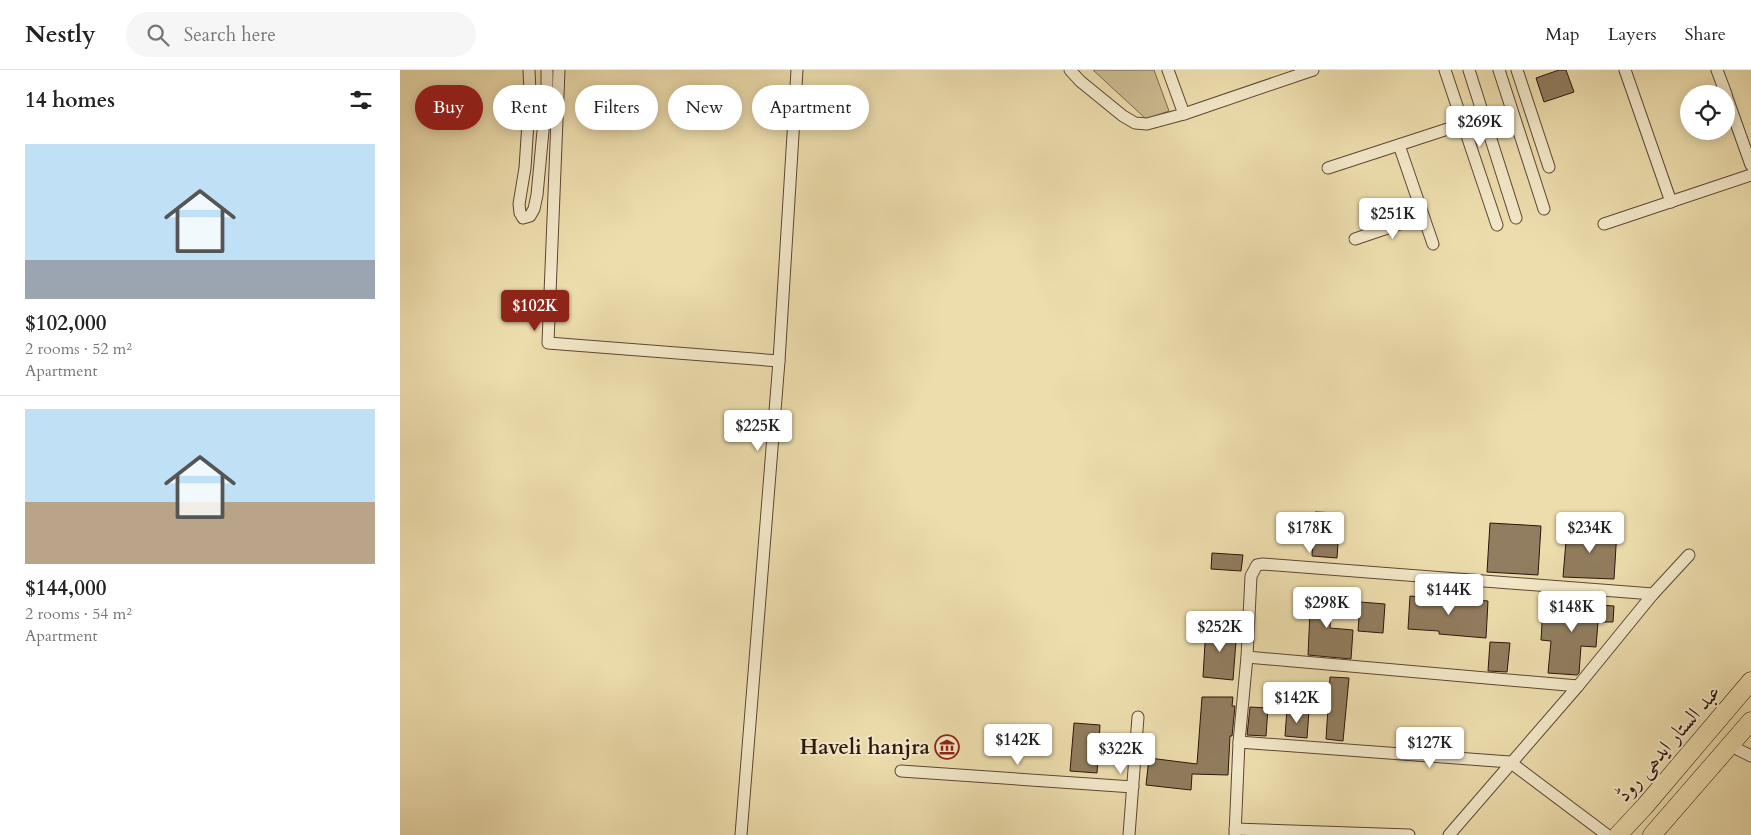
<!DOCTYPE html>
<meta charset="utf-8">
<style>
body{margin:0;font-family:Cardo,Amiri,serif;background:#f6f6f6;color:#222;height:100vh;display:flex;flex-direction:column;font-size:19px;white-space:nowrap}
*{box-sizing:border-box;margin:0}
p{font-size:16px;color:#767676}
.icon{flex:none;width:28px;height:28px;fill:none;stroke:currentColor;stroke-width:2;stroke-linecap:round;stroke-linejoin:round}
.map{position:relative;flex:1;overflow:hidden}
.panel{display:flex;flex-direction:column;background:#fff;width:400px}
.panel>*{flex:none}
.guide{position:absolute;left:15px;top:15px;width:475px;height:45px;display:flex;gap:10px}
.tools{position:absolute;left:1280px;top:15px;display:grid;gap:10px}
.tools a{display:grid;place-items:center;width:55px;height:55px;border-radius:50%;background:#fff;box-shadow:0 2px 12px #0003;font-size:25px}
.price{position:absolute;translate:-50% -42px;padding:0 11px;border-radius:5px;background:#fff;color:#222;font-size:16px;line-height:32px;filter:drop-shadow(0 1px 2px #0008)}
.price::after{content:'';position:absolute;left:50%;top:30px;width:15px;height:11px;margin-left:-8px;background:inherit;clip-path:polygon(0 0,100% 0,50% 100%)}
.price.active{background:#8f2418;color:#fff}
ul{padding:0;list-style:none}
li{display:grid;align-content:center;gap:10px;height:265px;padding:0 25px}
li+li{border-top:1px solid #e0e0e0}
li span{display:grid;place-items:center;height:155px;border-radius:0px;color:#555}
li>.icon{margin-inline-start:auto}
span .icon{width:90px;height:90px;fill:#fffc;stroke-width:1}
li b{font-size:21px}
h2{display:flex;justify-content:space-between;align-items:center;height:60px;padding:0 25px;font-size:21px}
.tag{padding:0 18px;border-radius:22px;background:#fff;box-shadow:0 2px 12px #0003;font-size:18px;line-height:45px}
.tag.active{background:#8f2418;color:#fff}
header{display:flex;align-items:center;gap:30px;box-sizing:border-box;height:70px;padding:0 25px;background:#fff;border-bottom:1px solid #e0e0e0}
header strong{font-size:24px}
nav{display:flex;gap:28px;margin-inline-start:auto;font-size:18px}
.search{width:350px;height:45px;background:#f6f6f6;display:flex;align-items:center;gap:12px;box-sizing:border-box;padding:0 18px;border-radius:28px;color:#767676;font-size:19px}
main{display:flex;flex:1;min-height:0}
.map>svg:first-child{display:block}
.green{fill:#ccbb91;stroke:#7c684e}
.building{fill:#917d5f;stroke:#2d140a}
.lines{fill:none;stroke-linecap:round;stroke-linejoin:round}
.minor-casing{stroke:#5d4633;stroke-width:13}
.primary-casing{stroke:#2d140a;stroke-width:19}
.minor{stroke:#f3e9ca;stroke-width:11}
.primary{stroke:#edddad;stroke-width:18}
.labels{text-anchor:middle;stroke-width:4;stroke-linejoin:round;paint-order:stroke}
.street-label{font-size:21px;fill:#2d140a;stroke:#f3e9ca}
.poi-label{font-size:21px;font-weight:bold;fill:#2d140a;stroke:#f3e9ca;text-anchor:end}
</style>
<header>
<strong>Nestly</strong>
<div class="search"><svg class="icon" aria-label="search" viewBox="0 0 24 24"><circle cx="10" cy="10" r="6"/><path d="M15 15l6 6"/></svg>Search here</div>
<nav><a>Map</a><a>Layers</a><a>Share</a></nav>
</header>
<main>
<section class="panel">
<h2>14 homes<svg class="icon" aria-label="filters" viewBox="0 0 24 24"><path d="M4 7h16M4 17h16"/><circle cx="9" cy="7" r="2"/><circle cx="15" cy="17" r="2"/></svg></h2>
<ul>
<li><span style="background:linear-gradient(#bfe0f5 75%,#9aa5b1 0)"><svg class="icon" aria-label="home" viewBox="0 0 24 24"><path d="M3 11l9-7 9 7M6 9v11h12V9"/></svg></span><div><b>$102,000</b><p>2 rooms · 52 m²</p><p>Apartment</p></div></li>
<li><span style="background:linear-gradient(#bfe0f5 60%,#b9a48a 0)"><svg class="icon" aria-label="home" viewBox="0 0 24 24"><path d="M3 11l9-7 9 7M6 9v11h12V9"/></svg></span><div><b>$144,000</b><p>2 rooms · 54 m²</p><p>Apartment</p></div></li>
</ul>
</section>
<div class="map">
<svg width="1351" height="765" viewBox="0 0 1351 765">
<rect width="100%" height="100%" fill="#edddad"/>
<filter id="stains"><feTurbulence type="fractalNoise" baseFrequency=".004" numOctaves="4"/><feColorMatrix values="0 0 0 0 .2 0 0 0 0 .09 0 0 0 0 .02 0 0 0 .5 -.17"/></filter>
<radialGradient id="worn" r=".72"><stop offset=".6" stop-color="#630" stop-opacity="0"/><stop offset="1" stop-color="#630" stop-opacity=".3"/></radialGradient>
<polygon class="green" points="693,0 754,0 769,41 746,49"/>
<g class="building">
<polygon points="1159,0 1166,0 1174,22 1144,32 1136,8"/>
<polygon points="915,442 940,443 937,488 912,486"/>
<polygon points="1090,453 1141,456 1138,505 1087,502"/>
<polygon points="1167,459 1217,460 1214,509 1163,507"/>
<polygon points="812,483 843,485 841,501 811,499"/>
<polygon points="911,519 932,520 930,558 953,560 951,589 908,585"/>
<polygon points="1010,526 1064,531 1064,529 1088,531 1086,568 1039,564 1039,561 1008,559"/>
<polygon points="1169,531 1200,533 1200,535 1214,536 1213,552 1198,552 1196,577 1181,576 1179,603 1177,605 1148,603 1151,571 1141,570 1143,537 1168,539"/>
<polygon points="960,532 985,534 983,563 958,561"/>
<polygon points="806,556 837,558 833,610 803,607"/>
<polygon points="1090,572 1110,573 1107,602 1088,601"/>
<polygon points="930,607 949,608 943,671 926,669"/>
<polygon points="802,627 833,627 832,636 835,636 832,666 830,666 828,705 792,704 791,720 746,715 749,688 797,694"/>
<polygon points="850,637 868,638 866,666 847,665"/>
<polygon points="887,639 909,641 907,668 885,666"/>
<polygon points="674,653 700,655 697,703 670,701"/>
</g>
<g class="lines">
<g class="minor-casing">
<g id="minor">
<polyline points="129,0 130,22 125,98 119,134 120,143 123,148 130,146 134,139 137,125 147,18 147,0"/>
<polyline points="159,0 148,273 379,291"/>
<polyline points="670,0 680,11 723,46 735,53 747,54 784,44 913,0"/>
<polyline points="768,0 784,44"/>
<polyline points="1045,0 1097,155"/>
<polyline points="1069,0 1116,148"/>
<polyline points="1099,0 1144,139"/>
<polyline points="1117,0 1149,97"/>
<polyline points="1225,0 1271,132"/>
<polyline points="1317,0 1326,24"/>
<polyline points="1326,25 1351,95"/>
<polyline points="999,75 1033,174"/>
<polyline points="928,98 1063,54"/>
<polyline points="1204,154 1351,105"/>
<polyline points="955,169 1023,146"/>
<polyline points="847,587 1178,616"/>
<polyline points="839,672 1110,692 1207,765"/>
<polyline points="1332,674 1339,680 1351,686"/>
<polyline points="501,701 733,717"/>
<polyline points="835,759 1009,765"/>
<polyline points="341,765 379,291 397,0"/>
<polyline points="729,765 738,647"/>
<polyline points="835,765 839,672 847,587 851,506 857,495 863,494 1253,524"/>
<polyline points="1049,765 1178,616 1253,524 1289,485"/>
</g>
</g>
<g class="primary-casing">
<g id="primary">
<polyline points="1218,765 1245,736 1351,611"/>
<polyline points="1252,765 1351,651"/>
</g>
</g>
<use href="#minor" class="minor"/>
<use href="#primary" class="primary"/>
</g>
<defs>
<g id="museum-ring" transform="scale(1.25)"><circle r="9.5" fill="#f3e9ca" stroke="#8f2418" stroke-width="1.5"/><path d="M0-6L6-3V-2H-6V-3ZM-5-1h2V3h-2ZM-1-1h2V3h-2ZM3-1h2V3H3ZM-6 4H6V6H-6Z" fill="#8f2418"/></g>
</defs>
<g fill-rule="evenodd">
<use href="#museum-ring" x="547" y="677"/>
</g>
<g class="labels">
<g class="street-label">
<text transform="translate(1268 673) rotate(-49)" y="7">عبد الستار ایدھی روڈ</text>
</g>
<g class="poi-label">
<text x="530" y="684">Haveli hanjra</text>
</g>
</g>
<rect width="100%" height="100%" filter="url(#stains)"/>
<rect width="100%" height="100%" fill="url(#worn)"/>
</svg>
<div class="tools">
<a><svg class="icon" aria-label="locate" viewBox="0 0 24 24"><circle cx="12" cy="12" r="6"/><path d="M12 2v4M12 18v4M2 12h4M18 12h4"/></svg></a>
</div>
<b class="price" style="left:1080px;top:78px">$269K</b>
<b class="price" style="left:993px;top:170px">$251K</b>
<b class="price active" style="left:135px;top:262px">$102K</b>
<b class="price" style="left:358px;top:382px">$225K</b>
<b class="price" style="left:910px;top:484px">$178K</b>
<b class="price" style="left:1190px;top:484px">$234K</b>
<b class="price" style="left:1049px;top:546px">$144K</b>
<b class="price" style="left:927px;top:559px">$298K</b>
<b class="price" style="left:1172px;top:563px">$148K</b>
<b class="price" style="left:820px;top:583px">$252K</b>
<b class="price" style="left:897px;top:654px">$142K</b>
<b class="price" style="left:618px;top:696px">$142K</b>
<b class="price" style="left:1030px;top:699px">$127K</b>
<b class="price" style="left:721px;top:705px">$322K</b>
<div class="guide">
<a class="tag active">Buy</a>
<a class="tag">Rent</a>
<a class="tag">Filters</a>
<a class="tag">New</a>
<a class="tag">Apartment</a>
</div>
</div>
</main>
